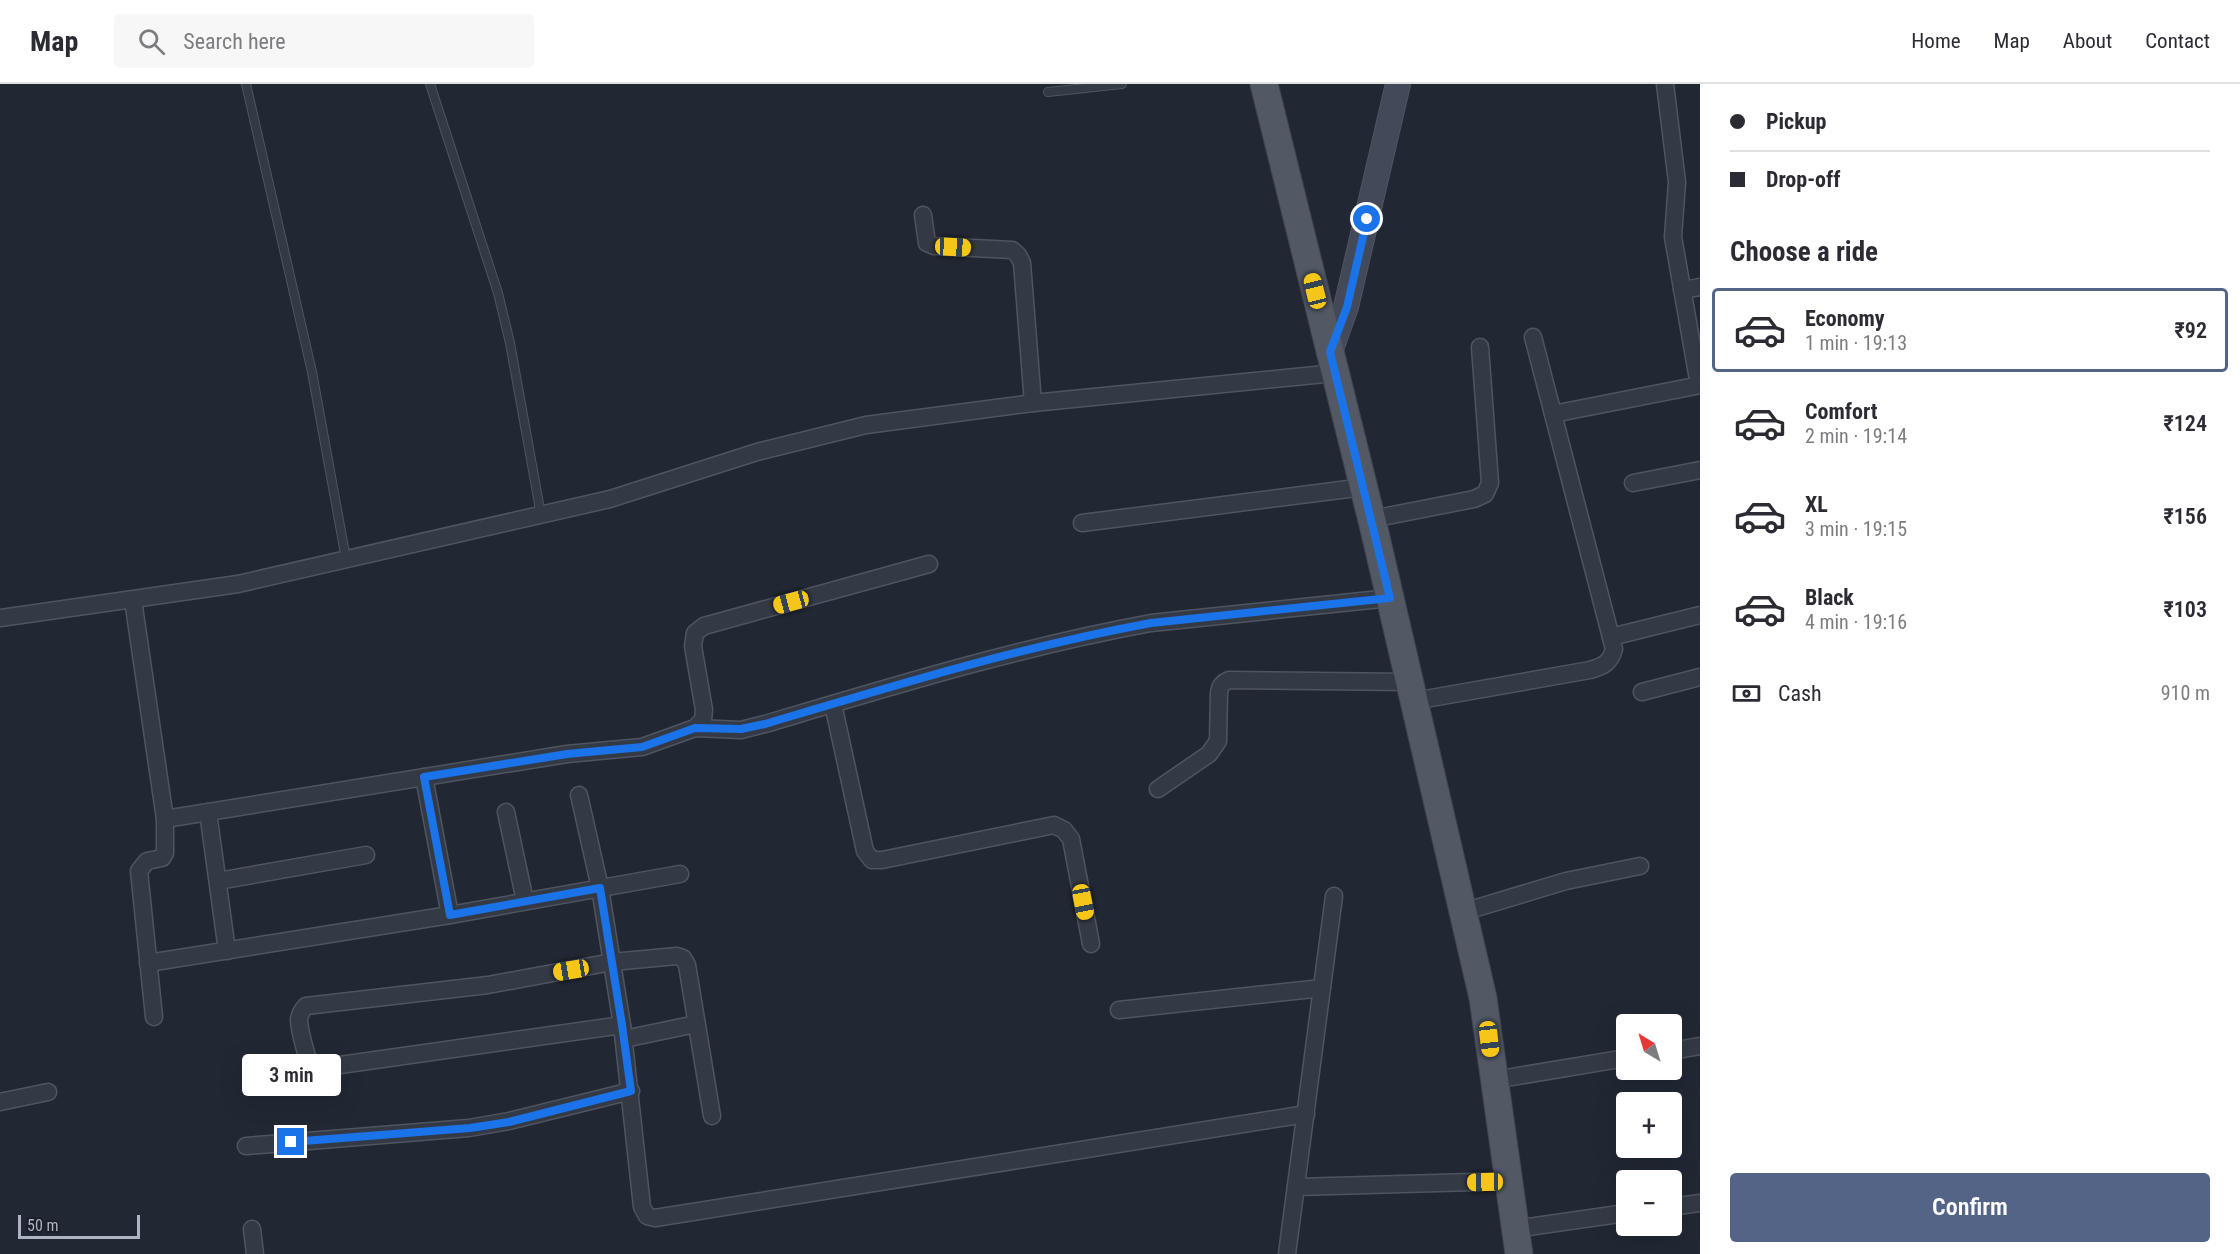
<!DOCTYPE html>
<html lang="en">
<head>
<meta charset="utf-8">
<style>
	body { margin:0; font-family:"Roboto Condensed",sans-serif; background:#f7f7f7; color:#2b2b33; height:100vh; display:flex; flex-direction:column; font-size:22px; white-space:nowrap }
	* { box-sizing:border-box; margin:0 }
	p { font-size:20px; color:#7c7c81 }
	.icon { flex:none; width:33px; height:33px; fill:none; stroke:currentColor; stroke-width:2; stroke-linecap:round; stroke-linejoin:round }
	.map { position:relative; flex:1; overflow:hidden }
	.side { display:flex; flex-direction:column; background:#fff; width:540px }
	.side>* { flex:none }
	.hud { display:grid; align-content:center; height:132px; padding:0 30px; background:#fff }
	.needle { width:39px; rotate:322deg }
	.fabs { position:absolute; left:1616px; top:930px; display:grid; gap:12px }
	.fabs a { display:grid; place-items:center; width:66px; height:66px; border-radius:6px; background:#fff; box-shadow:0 6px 24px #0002; font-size:30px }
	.scale { position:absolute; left:18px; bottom:15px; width:122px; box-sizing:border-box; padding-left:6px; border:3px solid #aeb5c2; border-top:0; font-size:16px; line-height:21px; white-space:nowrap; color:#aeb5c2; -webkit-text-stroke:4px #1a1f29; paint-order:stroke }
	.end { position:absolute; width:27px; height:27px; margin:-14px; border:8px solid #1a73e8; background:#fff; box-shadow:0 0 0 3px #fff }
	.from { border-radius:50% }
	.bubble { position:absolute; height:42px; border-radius:6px; background:#fff; box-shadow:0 6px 24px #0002; font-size:20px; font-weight:600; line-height:42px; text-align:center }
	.car { position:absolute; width:18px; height:36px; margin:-18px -9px; border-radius:8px; box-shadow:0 0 4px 2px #0007; background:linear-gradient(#f5c518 24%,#345 0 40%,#f5c518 0 76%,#345 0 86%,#f5c518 0) }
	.hud b { display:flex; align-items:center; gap:21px; height:57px; font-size:22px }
	.hud b+b { border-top:2px solid #e1e1e2 }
	.hud i { width:15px; height:15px; background:#2b2b33 }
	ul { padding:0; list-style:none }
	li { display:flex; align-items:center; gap:18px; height:84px; margin:0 12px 9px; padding:0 18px; border:3px solid transparent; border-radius:6px }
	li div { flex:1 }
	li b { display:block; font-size:22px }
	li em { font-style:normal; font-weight:600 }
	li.selected { border-color:#546487 }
	li>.icon { width:54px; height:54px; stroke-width:1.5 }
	h2 { padding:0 30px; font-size:27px; line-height:72px }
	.pay { display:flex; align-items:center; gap:15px; height:66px; padding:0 30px; font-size:22px }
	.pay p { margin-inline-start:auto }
	.action { display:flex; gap:12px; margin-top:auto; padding:12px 30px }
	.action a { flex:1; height:69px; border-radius:6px; background:#546487; color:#fff; font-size:24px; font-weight:600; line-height:69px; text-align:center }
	header { display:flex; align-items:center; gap:36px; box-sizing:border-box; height:84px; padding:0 30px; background:#fff; border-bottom:2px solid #e1e1e2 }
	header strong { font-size:28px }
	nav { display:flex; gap:33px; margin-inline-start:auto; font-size:21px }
	.search { width:420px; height:54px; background:#f7f7f7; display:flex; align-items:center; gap:15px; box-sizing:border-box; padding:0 21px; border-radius:6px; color:#7c7c81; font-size:22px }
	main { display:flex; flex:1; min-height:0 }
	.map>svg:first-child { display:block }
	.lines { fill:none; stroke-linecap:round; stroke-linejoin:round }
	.lane-casing { stroke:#4f5560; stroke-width:10 }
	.street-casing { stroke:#4f5560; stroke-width:19 }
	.secondary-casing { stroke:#4f5560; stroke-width:26 }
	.primary-casing { stroke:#3e434f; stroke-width:29 }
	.lane { stroke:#343a45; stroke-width:8 }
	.street { stroke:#343a45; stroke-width:16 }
	.secondary { stroke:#434958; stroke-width:24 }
	.primary { stroke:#525965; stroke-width:27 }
	.route { stroke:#1a73e8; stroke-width:8 }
</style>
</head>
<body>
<header>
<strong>Map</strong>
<div class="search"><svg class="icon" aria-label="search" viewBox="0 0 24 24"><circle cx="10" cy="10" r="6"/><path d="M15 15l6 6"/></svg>Search here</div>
<nav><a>Home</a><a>Map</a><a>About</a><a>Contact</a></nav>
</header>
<main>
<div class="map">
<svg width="1700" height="1170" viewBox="0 0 1700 1170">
	<rect width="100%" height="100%" fill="#212834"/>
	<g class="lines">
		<g class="lane-casing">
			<g id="lane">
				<path d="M246,0l66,288 34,187"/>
				<path d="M430,0l68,209 12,50 31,172"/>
				<path d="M1048,8l74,-8"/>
			</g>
		</g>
		<g class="street-casing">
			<g id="street">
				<path d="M1665,0l12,98 -4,55 26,148"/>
				<path d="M923,131l4,28 7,3 78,4 6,5 4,8 11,140"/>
				<path d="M1682,206l18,-3"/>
				<path d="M1553,330l147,-29"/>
				<path d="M1633,399l67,-13"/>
				<path d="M1372,435l102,-20 11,-5 5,-11 -10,-136"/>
				<path d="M1082,439l282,-36"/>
				<path d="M133,516l32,219v34l-3,5 -15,3 -8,10 15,146"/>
				<path d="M0,534l238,-34 372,-85 147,-47 109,-27 167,-22 302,-30"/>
				<path d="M1611,553l89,-22"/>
				<path d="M1642,608l58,-15"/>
				<path d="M1414,617l176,-31c14,-4 20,-7 24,-21l-81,-312"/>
				<path d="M833,620l32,147 7,9h10l172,-35 10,5 7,9 20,105"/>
				<path d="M695,644l46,2 24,-6c128,-38 255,-77 386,-101l239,-25"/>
				<path d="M424,693l26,138"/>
				<path d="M1158,705l51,-35 9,-13 1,-48c1,-7 3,-10 10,-13l181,2"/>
				<path d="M579,711l21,93 22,137 20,182 5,9 8,2 651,-104"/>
				<path d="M208,728l19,139"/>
				<path d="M506,728l19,89"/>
				<path d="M165,735l402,-65 75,-7 53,-19 8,-8 1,-10 -11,-64 2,-13 9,-7 225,-62"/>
				<path d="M218,797l148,-26"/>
				<path d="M1463,828l103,-31 74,-15"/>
				<path d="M148,879l302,-48 230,-41"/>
				<path d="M1119,926l203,-22"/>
				<path d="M622,941l-303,43 -8,-2c-5,-10 -12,-37 -12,-47 1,-6 3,-9 7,-13l182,-21 124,-23 65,-6 6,2 4,7 25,151"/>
				<path d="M624,955l72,-15"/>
				<path d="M1671,967l29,-5"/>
				<path d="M1494,996l132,-22"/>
				<path d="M0,1018l48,-10"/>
				<path d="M246,1062l223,-18 40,-7 122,-30"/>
				<path d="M1296,1103l213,-6"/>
				<path d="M1671,1123l29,-4"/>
				<path d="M252,1145l3,25"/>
				<path d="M1515,1145l111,-16"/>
				<path d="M1287,1170l47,-358"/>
			</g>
		</g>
		<g class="secondary-casing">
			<path id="secondary" d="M1330,268l16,-45 52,-223"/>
		</g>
		<g class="primary-casing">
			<path id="primary" d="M1264,0l111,449 108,465 36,256"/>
		</g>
		<use href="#lane" class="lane"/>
		<use href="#street" class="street"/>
		<use href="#secondary" class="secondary"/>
		<use href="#primary" class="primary"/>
	</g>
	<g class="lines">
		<path class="route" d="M291,1058l179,-14 39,-6 122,-31 -9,-66 -22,-137 -150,27 -26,-138 143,-23 75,-7 53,-19 46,1 24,-5c128,-38 255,-77 386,-101l239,-25 -60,-246 17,-45 20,-88"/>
	</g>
</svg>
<div class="fabs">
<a><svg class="needle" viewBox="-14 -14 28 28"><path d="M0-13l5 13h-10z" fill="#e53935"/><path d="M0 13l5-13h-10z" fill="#7c7c81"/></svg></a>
<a>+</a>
<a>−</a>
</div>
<div class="scale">50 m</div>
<i class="end from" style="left:1367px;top:135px"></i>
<i class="end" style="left:291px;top:1058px"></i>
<div class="bubble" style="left:242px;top:970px;width:99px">3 min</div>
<i class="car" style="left:953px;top:163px;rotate:93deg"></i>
<i class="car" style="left:1315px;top:207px;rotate:346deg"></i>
<i class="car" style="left:791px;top:518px;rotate:255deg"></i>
<i class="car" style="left:1083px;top:818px;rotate:169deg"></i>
<i class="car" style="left:571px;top:886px;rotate:260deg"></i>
<i class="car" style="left:1489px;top:955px;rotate:173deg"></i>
<i class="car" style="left:1485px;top:1098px;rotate:269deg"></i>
</div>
<section class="side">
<div class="hud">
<b><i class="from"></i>Pickup</b>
<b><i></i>Drop-off</b>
</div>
<h2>Choose a ride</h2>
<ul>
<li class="selected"><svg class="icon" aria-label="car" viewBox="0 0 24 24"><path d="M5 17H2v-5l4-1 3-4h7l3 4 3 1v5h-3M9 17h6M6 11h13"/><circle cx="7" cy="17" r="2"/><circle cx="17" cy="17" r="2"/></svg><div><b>Economy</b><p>1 min · 19:13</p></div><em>₹92</em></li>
<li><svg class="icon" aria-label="car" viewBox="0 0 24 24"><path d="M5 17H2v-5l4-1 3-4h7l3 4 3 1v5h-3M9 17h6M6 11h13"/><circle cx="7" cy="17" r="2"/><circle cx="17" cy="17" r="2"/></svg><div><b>Comfort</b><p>2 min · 19:14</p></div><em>₹124</em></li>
<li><svg class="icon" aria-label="car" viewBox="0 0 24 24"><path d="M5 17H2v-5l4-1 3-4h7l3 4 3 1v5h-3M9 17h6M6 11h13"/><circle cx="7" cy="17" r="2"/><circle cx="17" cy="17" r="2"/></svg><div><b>XL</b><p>3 min · 19:15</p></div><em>₹156</em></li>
<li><svg class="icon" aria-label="car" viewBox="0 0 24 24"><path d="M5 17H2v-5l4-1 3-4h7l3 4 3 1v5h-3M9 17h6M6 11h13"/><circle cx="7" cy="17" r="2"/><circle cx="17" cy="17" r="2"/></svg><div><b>Black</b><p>4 min · 19:16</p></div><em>₹103</em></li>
</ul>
<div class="pay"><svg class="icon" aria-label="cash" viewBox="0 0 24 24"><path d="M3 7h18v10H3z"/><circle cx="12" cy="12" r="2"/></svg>Cash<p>910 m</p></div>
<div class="action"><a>Confirm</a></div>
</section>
</main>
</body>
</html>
